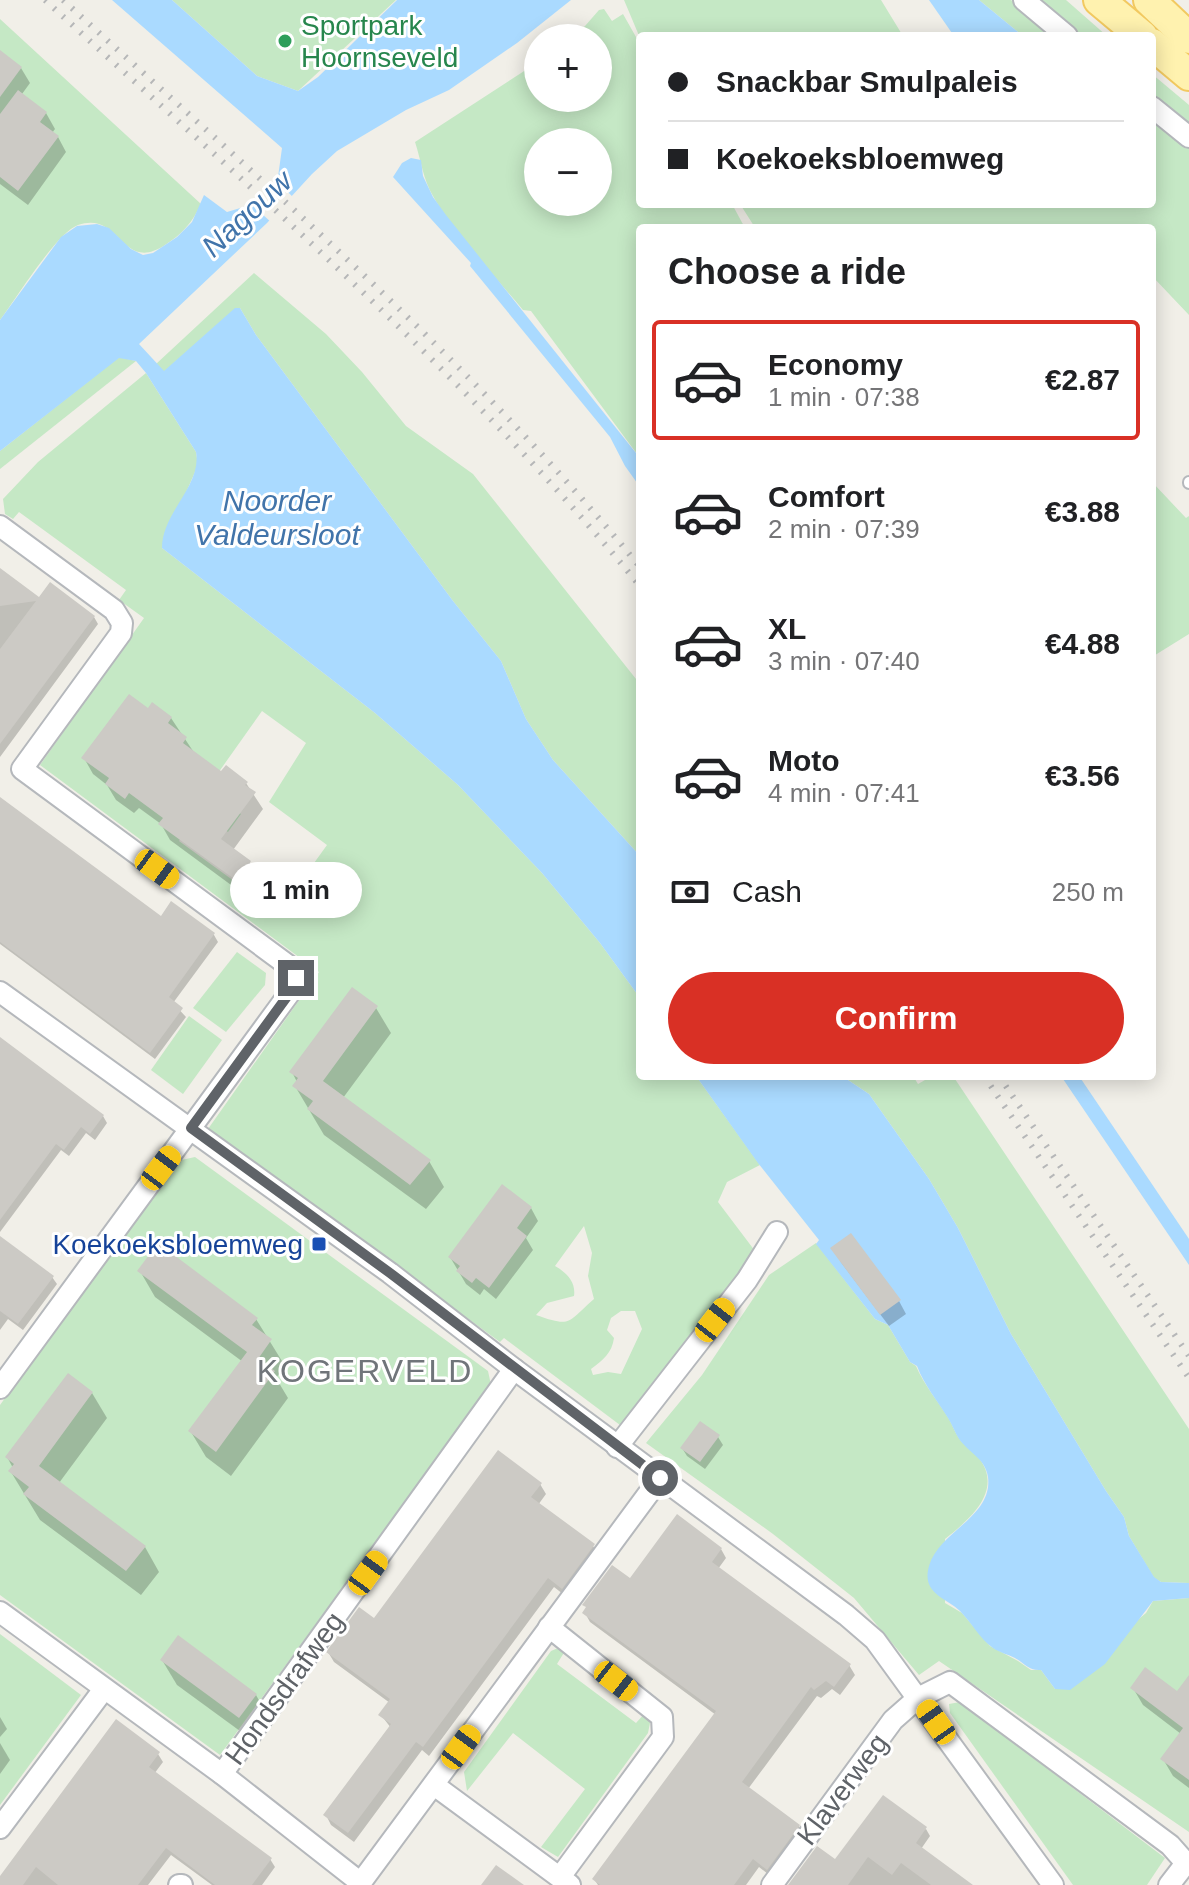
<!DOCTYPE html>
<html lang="en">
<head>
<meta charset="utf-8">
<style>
	body { margin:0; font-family:Helvetica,sans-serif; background:#f2f2f2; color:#202124; height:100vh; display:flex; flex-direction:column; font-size:30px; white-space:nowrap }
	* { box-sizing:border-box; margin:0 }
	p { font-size:26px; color:#757577 }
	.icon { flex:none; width:44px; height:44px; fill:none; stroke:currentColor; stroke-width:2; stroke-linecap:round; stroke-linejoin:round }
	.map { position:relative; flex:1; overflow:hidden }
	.drawer { position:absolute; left:636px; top:224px; width:520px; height:856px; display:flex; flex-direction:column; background:#fff; border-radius:8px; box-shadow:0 4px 20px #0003 }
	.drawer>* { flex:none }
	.top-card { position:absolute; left:636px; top:32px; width:520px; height:176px; border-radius:8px; box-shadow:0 4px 20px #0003; display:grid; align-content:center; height:176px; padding:0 32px; background:#fff }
	.fabs { position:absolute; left:524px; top:24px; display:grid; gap:16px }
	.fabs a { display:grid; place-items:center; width:88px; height:88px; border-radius:50%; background:#fff; box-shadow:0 4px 20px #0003; font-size:40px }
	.end { position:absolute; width:36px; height:36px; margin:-18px; border:10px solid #5f6368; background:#fff; box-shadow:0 0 0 4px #fff }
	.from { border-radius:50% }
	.bubble { position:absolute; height:56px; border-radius:28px; background:#fff; box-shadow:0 4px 20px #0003; font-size:26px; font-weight:600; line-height:56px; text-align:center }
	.car { position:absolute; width:24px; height:48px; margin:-24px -12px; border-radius:10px; box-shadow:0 0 6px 2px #0007; background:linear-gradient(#f5c518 24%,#345 0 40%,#f5c518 0 76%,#345 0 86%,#f5c518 0) }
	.top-card b { display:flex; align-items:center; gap:28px; height:76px; font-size:30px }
	.top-card b+b { border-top:2px solid #e0e0e0 }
	.top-card i { width:20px; height:20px; background:#202124 }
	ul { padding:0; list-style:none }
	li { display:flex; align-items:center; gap:24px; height:120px; margin:0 16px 12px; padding:0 16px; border:4px solid transparent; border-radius:8px }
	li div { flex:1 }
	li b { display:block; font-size:30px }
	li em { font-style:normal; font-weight:600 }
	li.active { border-color:#d93025 }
	li>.icon { width:72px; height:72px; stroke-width:1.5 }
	h2 { padding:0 32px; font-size:36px; line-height:96px }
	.pay { display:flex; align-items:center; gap:20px; height:88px; padding:0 32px; font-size:30px }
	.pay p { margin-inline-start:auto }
	.cta { display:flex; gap:16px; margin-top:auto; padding:16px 32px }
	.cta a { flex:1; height:92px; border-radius:48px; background:#d93025; color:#fff; font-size:32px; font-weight:600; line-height:92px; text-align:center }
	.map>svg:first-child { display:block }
	.green { fill:#c5e8c5; fill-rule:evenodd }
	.water { fill:#aadaff }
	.pier { fill:#f1efe8 }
	.shadow { fill:#0003 }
	.building { fill:#cccac5 }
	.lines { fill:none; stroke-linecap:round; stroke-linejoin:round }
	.lane-casing { stroke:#b5b8bc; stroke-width:14 }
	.street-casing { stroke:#b5b8bc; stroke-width:24 }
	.primary-casing { stroke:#f2c960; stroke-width:34 }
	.lane { stroke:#fff; stroke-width:10 }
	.street { stroke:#fff; stroke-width:20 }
	.primary { stroke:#fff2af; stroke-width:30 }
	.rail { stroke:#b6b7b8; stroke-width:6; stroke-dasharray:2 10; stroke-linecap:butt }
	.route { stroke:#5f6368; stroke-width:10 }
	.leisure-dot { fill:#2e9e5b; stroke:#fff; stroke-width:3 }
	.transit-dot { fill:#1a4fb4; stroke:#fff; stroke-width:3 }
	.labels { text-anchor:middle; stroke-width:6; stroke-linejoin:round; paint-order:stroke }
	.leisure-label { font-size:28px; fill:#27864d; stroke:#fff; text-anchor:start }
	.transit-label { font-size:28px; fill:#164399; stroke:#fff; text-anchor:end }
	.street-label { font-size:28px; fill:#5f6368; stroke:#fff }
	.water-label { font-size:30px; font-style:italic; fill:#4174aa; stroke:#fff }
	.quarter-label { font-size:32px; letter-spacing:2px; fill:#70757a; stroke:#fff }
</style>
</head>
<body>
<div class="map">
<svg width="1189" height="1885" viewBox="0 0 1189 1885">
	<rect width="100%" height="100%" fill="#f1efe8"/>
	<g class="green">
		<path d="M172,0h224l-98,91 -41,-15z"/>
		<path d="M624,0h257l22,36h-263v2z"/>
		<path d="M979,0h32l40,36h-28z"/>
		<path d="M1035,0h31l41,36h-28z"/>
		<path d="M604,9l8,12 11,-7 17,30v160h92l13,24h-105v230l-109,-147 -8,-1c-28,-34 -70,-77 -90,-114 -10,-17 -12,-36 -18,-54l123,-80v36h60v-60h-29l16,-12 14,-16zM538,142h60v60h-60z"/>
		<path d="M0,19l201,185c-9,19 -19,30 -36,41 -44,29 -44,-35 -87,-20 -22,8 -62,74 -78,95z"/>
		<path d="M1152,74l37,31v21l-37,-30z"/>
		<path d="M1152,116l37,30v169l-37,-39v-48h-401l3,-2 -14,-22h412z"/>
		<path d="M254,273l72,61 36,38 44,54 67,48 167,210v172l-87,-96 -27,-41 -25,-58 -48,-60 -197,-266 -16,-27 -76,64 -8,-8z"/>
		<path d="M119,357l17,4 -136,108v-18z"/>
		<path d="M146,373l50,79 2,13 -36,83 213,165 83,72 84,88 58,70 40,55v78h56l64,89 -33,17 -9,20 37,49 -131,177 -120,-90 -4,4 -292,-213 111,-157 -279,-207 104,-147 -25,-18 7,-10 -107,-78 -6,7 -8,-5 -2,-15 35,-37zM262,711l44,32 -37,59 58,43 -49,68 -99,-72 13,-20 2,-12 34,23 13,-18 -35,-24zM584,1226l8,27 -4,23 6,23c-27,23 -21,29 -58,16l11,-12 27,-7c2,-14 -7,-23 -19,-30zM621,1311h14l7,18 -21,45 -13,-2 -15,3 -2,-6c12,-9 21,-16 23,-31l-7,-8 4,-12z"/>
		<path d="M1152,482l34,36 3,-2v118l-37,23z"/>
		<path d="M237,952l29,21 -1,12 -39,47 -33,-24z"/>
		<path d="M189,1016l33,24 -39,54 -32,-24z"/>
		<path d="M842,1076h71l5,8 14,-8h21l236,353v154l-28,-1 -7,-4 -25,-42 -5,-19 -18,-26 -95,-157 -53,-106 -29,-49 -60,-85z"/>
		<path d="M195,1157l293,214 3,14 -271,370 -220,-160v-190l177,-244z"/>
		<path d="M816,1243l59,76 13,6 22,37 6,4c8,19 22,35 33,53 4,7 7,16 12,22 5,6 13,10 18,17 25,33 -10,62 -34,81v64l17,10 28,33 28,15 13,9h10l14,19 91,-76 7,-12 36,-3v234l-250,-171 -20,14 -65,-77 -81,-64 -127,-91 56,-68 67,-100z"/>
		<path d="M0,1634l81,61 -81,110z"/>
		<path d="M558,1648l7,3 -8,13 79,59 9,-10 6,5 -3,15 -90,124 -17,-10 44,-58 -72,-56 -46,58 -3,-19 87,-121z"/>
		<path d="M960,1702l205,156 -18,27h-74l-123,-172 -1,-9z"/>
	</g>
	<g class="water">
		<path d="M112,0h60l85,76 41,15 20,-14 79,-77h174l-54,43 -68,47 -43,20 -69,41 -25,23 -45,49 -128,121 25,27 71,-63h5l16,27 197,266 48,60 25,58 27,41 87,96v142l-40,-55 -58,-70 -84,-88 -83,-72 -213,-165c0,-36 40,-62 34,-96l-50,-79 -10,-12 -17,-3 -119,93v-131l61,-83 16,-11 20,-2 12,4 22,21 12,6 10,-2 24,-16 15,-15 12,-27 23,17 20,-6 3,2 28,-31 4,-29z"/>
		<path d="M929,0h50l44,36h-69z"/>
		<path d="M411,158l10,2 2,16 10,21 13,18 194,243v29l-15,-21 -15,-29 -140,-171 1,-3 -78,-86 9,-14z"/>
		<path d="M696,1076h146l27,18 60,85 29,49 53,106 95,157 18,26 5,19 25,41 7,5 28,1v15l-36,3 -48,63 -35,26 -15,-1 -14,-19c-12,1 -16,-6 -26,-12 -7,-4 -15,-5 -22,-10 -14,-10 -21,-25 -33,-37 -13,-13 -39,-17 -31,-45 10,-35 64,-49 59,-89 -3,-19 -19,-24 -29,-38 -4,-6 -7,-15 -11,-21 -11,-18 -24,-33 -31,-52l-7,-4 -22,-37 -13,-6 -59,-75 3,-4 -61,-77z"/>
		<path d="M1061,1076h18l110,163v26z"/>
	</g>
	<path class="pier" d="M273,178l21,20 -22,25 -22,-20z"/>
	<g class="shadow">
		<path d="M0,52l21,16 9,15 -8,11 24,19 9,16 -3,4 6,4 8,15 -38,53 -28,-21z"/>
		<path d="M0,570l39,29 55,18 4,7 -98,133z"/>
		<path d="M149,711l22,7 24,36 27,20 24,9 17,26 -30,41 17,13 9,16 -13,17 -76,-56 -9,-16 -22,-16 -5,5 -18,-13 -9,-15 -14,-11 -9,-16z"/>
		<path d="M0,798l161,120 11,-14 42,31 4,7 -45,61 13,14 -31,42 -155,-115z"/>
		<path d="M376,1008l15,25 -48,65 86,63 15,26 -18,22 -102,-74 -29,-49 2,-4 -5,-10z"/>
		<path d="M0,1040l103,76 4,7 -12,17 -9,-7 -17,23 -8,-6 -61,82z"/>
		<path d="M531,1208l7,13 -12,17 7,12 -37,49 -12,-10 -4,6 -14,-11 -16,-27z"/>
		<path d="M0,1238l52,39 5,7 -34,46 -15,-11 -8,11z"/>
		<path d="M840,1261l59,40 7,13 -17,12z"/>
		<path d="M140,1271l116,48 29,47 -9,12 12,20 -57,78 -25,-19 -15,-25 52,-70 -88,-65z"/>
		<path d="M92,1393l15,25 -48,65 86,64 14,25 -18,23 -101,-75 -29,-48 2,-4 -6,-11z"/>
		<path d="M718,1437l5,8 -18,24 -18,-13 -5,-8z"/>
		<path d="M540,1484l6,10 -8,11 55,41 6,10 -31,42 -14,-11 -125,169 -7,-6 -68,92 -23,-17 -5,-10 65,-87 -10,-13 9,-12 -56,-41 -6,-10 46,-31z"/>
		<path d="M721,1549l5,9 -8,11 131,96 6,10 -15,20 -8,-6 -11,9 -4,-2 -69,93 51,37 5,9 -31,43 -14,-11 -13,18h-148l-4,-6 122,-164 -126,-93 -5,-9 46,-32z"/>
		<path d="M162,1660l94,35 14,25 -15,22 -78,-57z"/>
		<path d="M1189,1681v107l-16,-12 -10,-17 18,-25 -38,-29 -10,-17 45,6z"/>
		<path d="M0,1717l7,12 -7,8z"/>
		<path d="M0,1743l10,17 -10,14z"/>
		<path d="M158,1754l5,8 -9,12 116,85 5,8 -13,18h-50l-41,-30 -23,30h-148v-6z"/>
		<path d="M926,1829l4,7 -9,13 49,36h-179l45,-23z"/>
	</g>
	<g class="building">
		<path d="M0,50l22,17 -22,30z"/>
		<path d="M18,90l29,22 -7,10 19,14 -41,55 -18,-14v-63z"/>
		<path d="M0,568l39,29 11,-15 45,34 -95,128v-95l36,-48 -36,5z"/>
		<path d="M129,694l19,14 4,-6 20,15 -4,6 19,14 -4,6 38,28 5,-6 22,17 -3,3 11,7 -35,47 30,22 -14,20 -79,-57 5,-6 -34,-25 -4,6 -20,-15 4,-6 -28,-20z"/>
		<path d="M0,797l161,119 10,-15 44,32 -46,64 14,11 -33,45 -150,-111z"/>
		<path d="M352,987l26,19 -55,75 108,79 -21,25 -103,-76 6,-8 -21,-15 6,-8 -9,-6z"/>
		<path d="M0,1037l104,78 -14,19 -9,-7 -17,23 -8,-6 -56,76z"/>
		<path d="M502,1184l30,23 -15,21 10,8 -38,52 -13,-10 -4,5 -16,-12 4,-5 -12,-9z"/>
		<path d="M851,1233l50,67 -21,15 -50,-67z"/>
		<path d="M0,1236l54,40 -36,48 -18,-13z"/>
		<path d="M158,1243l100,75 -6,7 20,14 -14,20 17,12 -59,81 -28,-21 59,-79 -110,-81z"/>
		<path d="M68,1373l25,19 -54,74 107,80 -20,25 -103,-77 6,-7 -21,-16 6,-7 -9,-7z"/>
		<path d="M700,1421l20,14 -20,27 -20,-14z"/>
		<path d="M498,1450l44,33 -11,14 64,47 -33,45 -14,-11 -125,169 -7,-5 -68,91 -25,-18 68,-91 -13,-9 12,-16 -64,-47 33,-45 15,11z"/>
		<path d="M677,1514l45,34 -10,14 139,102 -17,23 -8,-6 -12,9 -3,-3 -69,95 58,43 -33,45 -14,-11 -19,26h-134l-8,-6 124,-168 -134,-98 4,-6 -4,-2 30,-40 18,13z"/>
		<path d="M178,1635l79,59 -18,24 -79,-58z"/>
		<path d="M1145,1667l32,24 12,-16v105l-29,-21 23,-31 -53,-40z"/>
		<path d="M116,1719l44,33 -11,15 123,91 -20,27h-37l-49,-37 -28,37h-80l-22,-18 -13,18h-23v-9z"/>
		<path d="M883,1795l44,32 -11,16 57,42h-42l-30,-22 -9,12 -24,-18 -20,28h-60l29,-39 18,13z"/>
		<path d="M496,1865l28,20h-43z"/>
	</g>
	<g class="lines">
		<g class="lane-casing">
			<path id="lane" d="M1189,482v1"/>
		</g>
		<g class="street-casing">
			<g id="street">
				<path d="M1024,0l43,36"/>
				<path d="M1152,107l37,30"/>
				<path d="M0,526l114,84 8,13 -1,10 -99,136 271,200 3,9 -2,9 -294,401"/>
				<path d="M0,992l390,281 124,96 332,246 29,25 178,245"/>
				<path d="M617,1447l130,-167 30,-48"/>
				<path d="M0,1612l222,162 139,109"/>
				<path d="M549,1627l113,90 1,20 -103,140"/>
				<path d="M222,1774l292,-405"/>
				<path d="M434,1785l136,100"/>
				<path d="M0,1828l104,-139"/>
				<path d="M179,1885h3"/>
				<path d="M359,1885l301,-407"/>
				<path d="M772,1885l121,-165 25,-22 32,-16 220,163 16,18 -17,22"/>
			</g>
		</g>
		<g class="primary-casing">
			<g id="primary">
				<path d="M1099,0l43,36"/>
				<path d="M1149,0l40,38"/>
				<path d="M1152,44l37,31"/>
			</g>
		</g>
		<use href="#lane" class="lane"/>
		<use href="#street" class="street"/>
		<use href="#primary" class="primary"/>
		<g class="rail">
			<path d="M45,0c205,188 418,371 595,586"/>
			<path d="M63,0c199,182 406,358 577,567"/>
			<path d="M984,1076l205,302"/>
			<path d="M999,1076l190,280"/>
		</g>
	</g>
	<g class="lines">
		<path class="route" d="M296,978l-2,9 -103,141 199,145 270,205"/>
	</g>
	<circle class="leisure-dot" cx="285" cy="41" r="8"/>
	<rect class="transit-dot" x="311" y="1236" width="16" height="16" rx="4"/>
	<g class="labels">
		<g class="leisure-label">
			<text x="301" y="35">Sportpark<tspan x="301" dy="32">Hoornseveld</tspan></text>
		</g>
		<g class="transit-label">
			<text x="303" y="1254">Koekoeksbloemweg</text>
		</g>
		<g class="street-label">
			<text transform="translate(284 1688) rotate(-54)" y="10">Hondsdrafweg</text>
			<text transform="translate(842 1789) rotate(-53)" y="10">Klaverweg</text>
		</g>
		<g class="water-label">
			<text transform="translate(247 214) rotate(-43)" y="10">Nagouw</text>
			<text x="277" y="511">Noorder<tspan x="277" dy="34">Valdeursloot</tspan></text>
		</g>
		<g class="quarter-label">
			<text x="365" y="1382">KOGERVELD</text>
		</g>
	</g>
</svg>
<div class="fabs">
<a>+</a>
<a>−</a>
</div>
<i class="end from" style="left:660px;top:1478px"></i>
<i class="end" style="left:296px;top:978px"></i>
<div class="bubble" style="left:230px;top:862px;width:132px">1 min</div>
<i class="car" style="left:157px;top:869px;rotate:126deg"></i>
<i class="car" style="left:161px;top:1168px;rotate:37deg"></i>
<i class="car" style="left:715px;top:1320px;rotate:38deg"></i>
<i class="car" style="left:368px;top:1573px;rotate:36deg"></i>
<i class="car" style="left:616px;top:1681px;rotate:128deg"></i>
<i class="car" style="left:936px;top:1722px;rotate:325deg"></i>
<i class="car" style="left:461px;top:1747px;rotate:36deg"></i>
<div class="top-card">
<b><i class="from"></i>Snackbar Smulpaleis</b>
<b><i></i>Koekoeksbloemweg</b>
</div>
<section class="drawer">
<h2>Choose a ride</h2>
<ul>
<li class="active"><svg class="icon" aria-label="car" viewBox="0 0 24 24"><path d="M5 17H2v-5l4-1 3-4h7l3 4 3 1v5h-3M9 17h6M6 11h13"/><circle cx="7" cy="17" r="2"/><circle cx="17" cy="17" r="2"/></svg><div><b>Economy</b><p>1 min · 07:38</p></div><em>€2.87</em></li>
<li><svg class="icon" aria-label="car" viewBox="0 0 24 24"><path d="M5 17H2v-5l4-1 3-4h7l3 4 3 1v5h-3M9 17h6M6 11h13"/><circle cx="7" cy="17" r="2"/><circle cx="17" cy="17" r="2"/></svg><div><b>Comfort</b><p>2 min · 07:39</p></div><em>€3.88</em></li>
<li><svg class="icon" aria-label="car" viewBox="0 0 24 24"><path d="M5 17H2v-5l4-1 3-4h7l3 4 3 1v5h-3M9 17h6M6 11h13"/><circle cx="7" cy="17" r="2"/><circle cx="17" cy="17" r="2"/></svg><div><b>XL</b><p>3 min · 07:40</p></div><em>€4.88</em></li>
<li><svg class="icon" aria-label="car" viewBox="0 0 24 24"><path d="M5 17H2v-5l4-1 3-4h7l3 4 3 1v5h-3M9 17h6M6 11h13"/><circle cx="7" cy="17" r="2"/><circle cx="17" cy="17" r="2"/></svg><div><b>Moto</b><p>4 min · 07:41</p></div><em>€3.56</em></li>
</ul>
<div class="pay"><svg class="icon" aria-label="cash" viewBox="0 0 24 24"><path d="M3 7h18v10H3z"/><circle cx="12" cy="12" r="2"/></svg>Cash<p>250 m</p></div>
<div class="cta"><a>Confirm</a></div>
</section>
</div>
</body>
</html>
